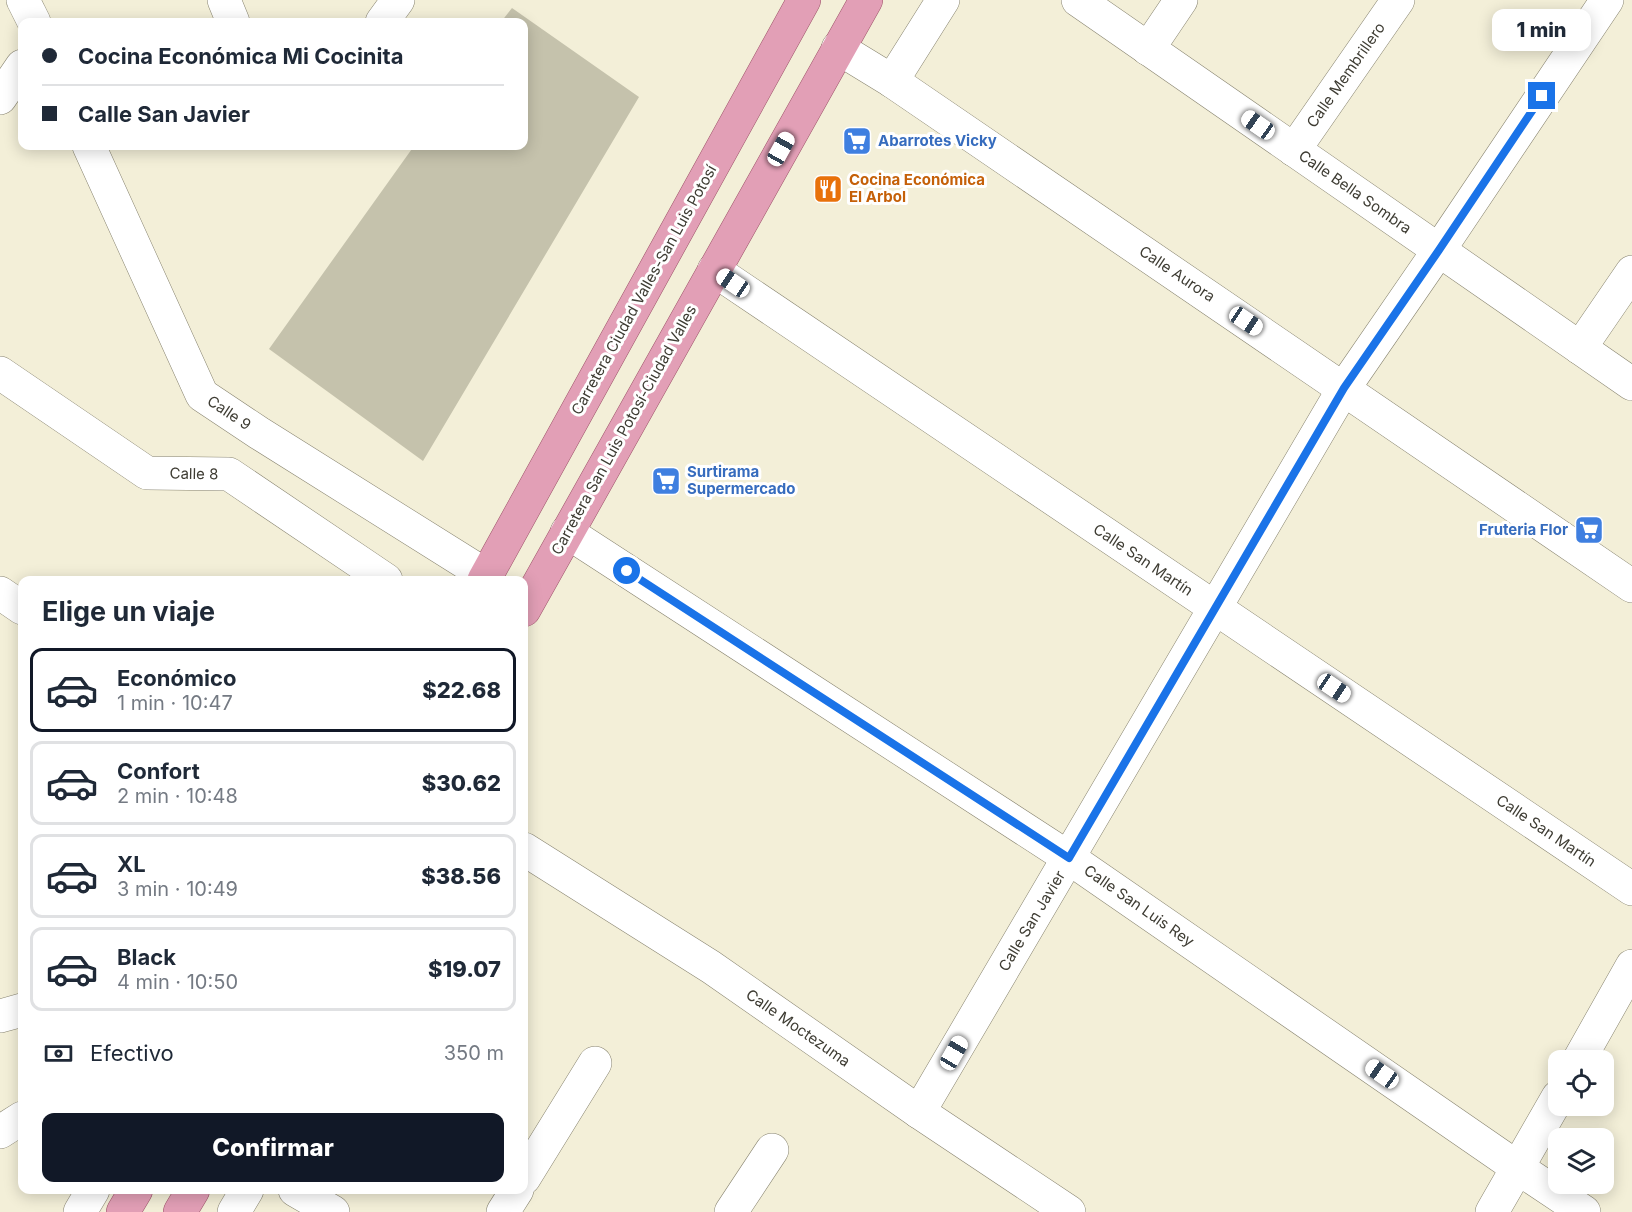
<!DOCTYPE html>
<html lang="es">
<head>
<meta charset="utf-8">
<style>
	body { margin:0; font-family:Inter,sans-serif; background:#f2f2f3; color:#1f2937; height:100vh; display:flex; flex-direction:column; font-size:22px; white-space:nowrap }
	* { box-sizing:border-box; margin:0 }
	p { font-size:20px; color:#747a83 }
	.icon { flex:none; width:33px; height:33px; fill:none; stroke:currentColor; stroke-width:2; stroke-linecap:round; stroke-linejoin:round }
	.map { position:relative; flex:1; overflow:hidden }
	.details { position:absolute; left:18px; top:576px; width:510px; height:618px; display:flex; flex-direction:column; background:#fff; border-radius:12px; box-shadow:0 3px 15px #0003 }
	.details>* { flex:none }
	.top-card { position:absolute; left:18px; top:18px; width:510px; height:132px; border-radius:12px; box-shadow:0 3px 15px #0003; display:grid; align-content:center; height:132px; padding:0 24px; background:#fff }
	.controls { position:absolute; left:1548px; top:1050px; display:grid; gap:12px }
	.controls a { display:grid; place-items:center; width:66px; height:66px; border-radius:12px; background:#fff; box-shadow:0 3px 15px #0003; font-size:30px }
	.end { position:absolute; width:27px; height:27px; margin:-14px; border:8px solid #1a73e8; background:#fff; box-shadow:0 0 0 3px #fff }
	.from { border-radius:50% }
	.bubble { position:absolute; height:42px; border-radius:12px; background:#fff; box-shadow:0 3px 15px #0003; font-size:20px; font-weight:800; line-height:42px; text-align:center }
	.car { position:absolute; width:18px; height:36px; margin:-18px -9px; border-radius:8px; box-shadow:0 0 4px 2px #0007; background:linear-gradient(#fff 24%,#345 0 40%,#fff 0 76%,#345 0 86%,#fff 0) }
	.top-card b { display:flex; align-items:center; gap:21px; height:57px; font-size:22px }
	.top-card b+b { border-top:2px solid #e0e1e3 }
	.top-card i { width:15px; height:15px; background:#1f2937 }
	ul { padding:0; list-style:none }
	li { display:flex; align-items:center; gap:18px; height:84px; margin:0 12px 9px; padding:0 12px; border:3px solid #e0e1e3; border-radius:12px }
	li div { flex:1 }
	li b { display:block; font-size:22px }
	li em { font-style:normal; font-weight:800 }
	li.on { border-color:#111827 }
	li>.icon { width:54px; height:54px; stroke-width:1.5 }
	h2 { padding:0 24px; font-size:27px; line-height:72px }
	.pay { display:flex; align-items:center; gap:15px; height:66px; padding:0 24px; font-size:22px }
	.pay p { margin-inline-start:auto }
	.cta { display:flex; gap:12px; margin-top:auto; padding:12px 24px }
	.cta a { flex:1; height:69px; border-radius:12px; background:#111827; color:#fff; font-size:24px; font-weight:800; line-height:69px; text-align:center }
	.map>svg:first-child { display:block }
	.building { fill:#c5c2ac }
	.lines { fill:none; stroke-linecap:round; stroke-linejoin:round }
	.minor-casing { stroke:#888470; stroke-width:34 }
	.major-casing { stroke:#9c5368; stroke-width:34 }
	.minor { stroke:#fff; stroke-width:33 }
	.major { stroke:#e29fb6; stroke-width:33 }
	.route { stroke:#1a73e8; stroke-width:8 }
	.labels { text-anchor:middle; stroke-width:6; stroke-linejoin:round; paint-order:stroke }
	.street-label { font-size:15px; fill:#3e3c33; stroke:#fff }
	.shop-label { font-size:15px; font-weight:bold; fill:#366cbe; stroke:#fff; text-anchor:start }
	.food-label { font-size:15px; font-weight:bold; fill:#c56008; stroke:#fff; text-anchor:start }
</style>
</head>
<body>
<div class="map">
<svg width="1632" height="1212" viewBox="0 0 1632 1212">
	<rect width="100%" height="100%" fill="#f3efd8"/>
	<path class="building" d="M512,8l127,89 -216,364 -154,-112 145,-203h110v-124h-23z"/>
	<g class="lines">
		<g class="minor-casing">
			<g id="minor">
				<path d="M23,0l11,22"/>
				<path d="M224,0l9,22"/>
				<path d="M1078,0l554,384"/>
				<path d="M382,22l16,-22"/>
				<path d="M838,48l54,33 740,505"/>
				<path d="M1148,49l33,-49"/>
				<path d="M892,81l51,-81"/>
				<path d="M0,98l22,-32"/>
				<path d="M89,146l113,249 57,38 228,143"/>
				<path d="M1294,150l104,-150"/>
				<path d="M714,270l918,619"/>
				<path d="M1580,348l52,-76"/>
				<path d="M0,373l147,100 82,1 157,106"/>
				<path d="M567,532l502,326 449,310 66,44"/>
				<path d="M0,593l22,15"/>
				<path d="M524,849l187,118 208,145 150,100"/>
				<path d="M0,1016l22,-6"/>
				<path d="M1579,1060l53,-94"/>
				<path d="M919,1112l425,-724 95,-138 168,-250"/>
				<path d="M0,1132l22,-14"/>
				<path d="M524,1178l71,-115"/>
				<path d="M295,1190l38,22"/>
				<path d="M80,1212l13,-22"/>
				<path d="M234,1212l13,-22"/>
				<path d="M503,1212l14,-22"/>
				<path d="M731,1212l41,-62"/>
				<path d="M1492,1212l66,-115"/>
			</g>
		</g>
		<g class="major-casing">
			<g id="major">
				<path d="M484,580l320,-580"/>
				<path d="M524,610l342,-610"/>
				<path d="M123,1212l13,-22"/>
				<path d="M180,1212l13,-22"/>
			</g>
		</g>
		<use href="#minor" class="minor"/>
		<use href="#major" class="major"/>
	</g>
	<g class="lines">
		<path class="route" d="M627,571l442,287 275,-470 95,-138 103,-154"/>
	</g>
	<defs>
		<g id="supermarket-square" transform="scale(1.5)"><rect x="-9" y="-9" width="18" height="18" rx="4" fill="#3f7fe0" stroke="#fff"/><path d="M-6-5.5h2.5l.6 2H6L4.5 2H-2.5L-4.4-4H-6ZM-1.5 3.2a1.3 1.3 0 1 0 .1 0ZM3 3.2a1.3 1.3 0 1 0 .1 0Z" fill="#fff"/></g>
		<g id="restaurant-square" transform="scale(1.5)"><rect x="-9" y="-9" width="18" height="18" rx="4" fill="#e8710a" stroke="#fff"/><path d="M-5-6h1v4h1v-4h1v4h1v-4h1v5L-1.5 .5V6h-2V.5L-5-1ZM5-6V6H3V1.5H1.5Q1.5-4 5-6Z" fill="#fff"/></g>
	</defs>
	<g fill-rule="evenodd">
		<use href="#supermarket-square" x="857" y="141"/>
		<use href="#restaurant-square" x="828" y="189"/>
		<use href="#supermarket-square" x="666" y="481"/>
		<use href="#supermarket-square" x="1589" y="530"/>
	</g>
	<g class="labels">
		<g class="street-label">
			<text transform="translate(1346 75) rotate(-55)" y="5">Calle Membrillero</text>
			<text transform="translate(1355 192) rotate(35)" y="5">Calle Bella Sombra</text>
			<text transform="translate(1177 274) rotate(34)" y="5">Calle Aurora</text>
			<text transform="translate(644 290) rotate(-61)" y="5">Carretera Ciudad Valles-San Luis Potosí</text>
			<text transform="translate(229 413) rotate(34)" y="5">Calle 9</text>
			<text transform="translate(624 430) rotate(-61)" y="5">Carretera San Luis Potosí-Ciudad Valles</text>
			<text transform="translate(194 474) rotate(1)" y="5">Calle 8</text>
			<text transform="translate(1143 560) rotate(34)" y="5">Calle San Martín</text>
			<text transform="translate(1546 831) rotate(34)" y="5">Calle San Martín</text>
			<text transform="translate(1139 906) rotate(35)" y="5">Calle San Luis Rey</text>
			<text transform="translate(1032 921) rotate(-59)" y="5">Calle San Javier</text>
			<text transform="translate(798 1028) rotate(35)" y="5">Calle Moctezuma</text>
		</g>
		<g class="shop-label">
			<text x="878" y="146">Abarrotes Vicky</text>
			<text x="687" y="477">Surtirama<tspan x="687" dy="17">Supermercado</tspan></text>
			<text x="1568" y="535" text-anchor="end">Fruteria Flor</text>
		</g>
		<g class="food-label">
			<text x="849" y="185">Cocina Económica<tspan x="849" dy="17">El Arbol</tspan></text>
		</g>
	</g>
</svg>
<div class="controls">
<a><svg class="icon" aria-label="locate" viewBox="0 0 24 24"><circle cx="12" cy="12" r="6"/><path d="M12 2v4M12 18v4M2 12h4M18 12h4"/></svg></a>
<a><svg class="icon" aria-label="layers" viewBox="0 0 24 24"><path d="M12 4l9 5-9 5-9-5zM3 14l9 5 9-5"/></svg></a>
</div>
<i class="end from" style="left:627px;top:571px"></i>
<i class="end" style="left:1542px;top:96px"></i>
<div class="bubble" style="left:1492px;top:9px;width:99px">1 min</div>
<i class="car" style="left:1258px;top:125px;rotate:305deg"></i>
<i class="car" style="left:781px;top:149px;rotate:29deg"></i>
<i class="car" style="left:733px;top:283px;rotate:304deg"></i>
<i class="car" style="left:1246px;top:321px;rotate:124deg"></i>
<i class="car" style="left:1334px;top:688px;rotate:124deg"></i>
<i class="car" style="left:954px;top:1053px;rotate:30deg"></i>
<i class="car" style="left:1382px;top:1074px;rotate:305deg"></i>
<div class="top-card">
<b><i class="from"></i>Cocina Económica Mi Cocinita</b>
<b><i></i>Calle San Javier</b>
</div>
<section class="details">
<h2>Elige un viaje</h2>
<ul>
<li class="on"><svg class="icon" aria-label="car" viewBox="0 0 24 24"><path d="M5 17H2v-5l4-1 3-4h7l3 4 3 1v5h-3M9 17h6M6 11h13"/><circle cx="7" cy="17" r="2"/><circle cx="17" cy="17" r="2"/></svg><div><b>Económico</b><p>1 min · 10:47</p></div><em>$22.68</em></li>
<li><svg class="icon" aria-label="car" viewBox="0 0 24 24"><path d="M5 17H2v-5l4-1 3-4h7l3 4 3 1v5h-3M9 17h6M6 11h13"/><circle cx="7" cy="17" r="2"/><circle cx="17" cy="17" r="2"/></svg><div><b>Confort</b><p>2 min · 10:48</p></div><em>$30.62</em></li>
<li><svg class="icon" aria-label="car" viewBox="0 0 24 24"><path d="M5 17H2v-5l4-1 3-4h7l3 4 3 1v5h-3M9 17h6M6 11h13"/><circle cx="7" cy="17" r="2"/><circle cx="17" cy="17" r="2"/></svg><div><b>XL</b><p>3 min · 10:49</p></div><em>$38.56</em></li>
<li><svg class="icon" aria-label="car" viewBox="0 0 24 24"><path d="M5 17H2v-5l4-1 3-4h7l3 4 3 1v5h-3M9 17h6M6 11h13"/><circle cx="7" cy="17" r="2"/><circle cx="17" cy="17" r="2"/></svg><div><b>Black</b><p>4 min · 10:50</p></div><em>$19.07</em></li>
</ul>
<div class="pay"><svg class="icon" aria-label="cash" viewBox="0 0 24 24"><path d="M3 7h18v10H3z"/><circle cx="12" cy="12" r="2"/></svg>Efectivo<p>350 m</p></div>
<div class="cta"><a>Confirmar</a></div>
</section>
</div>
</body>
</html>
